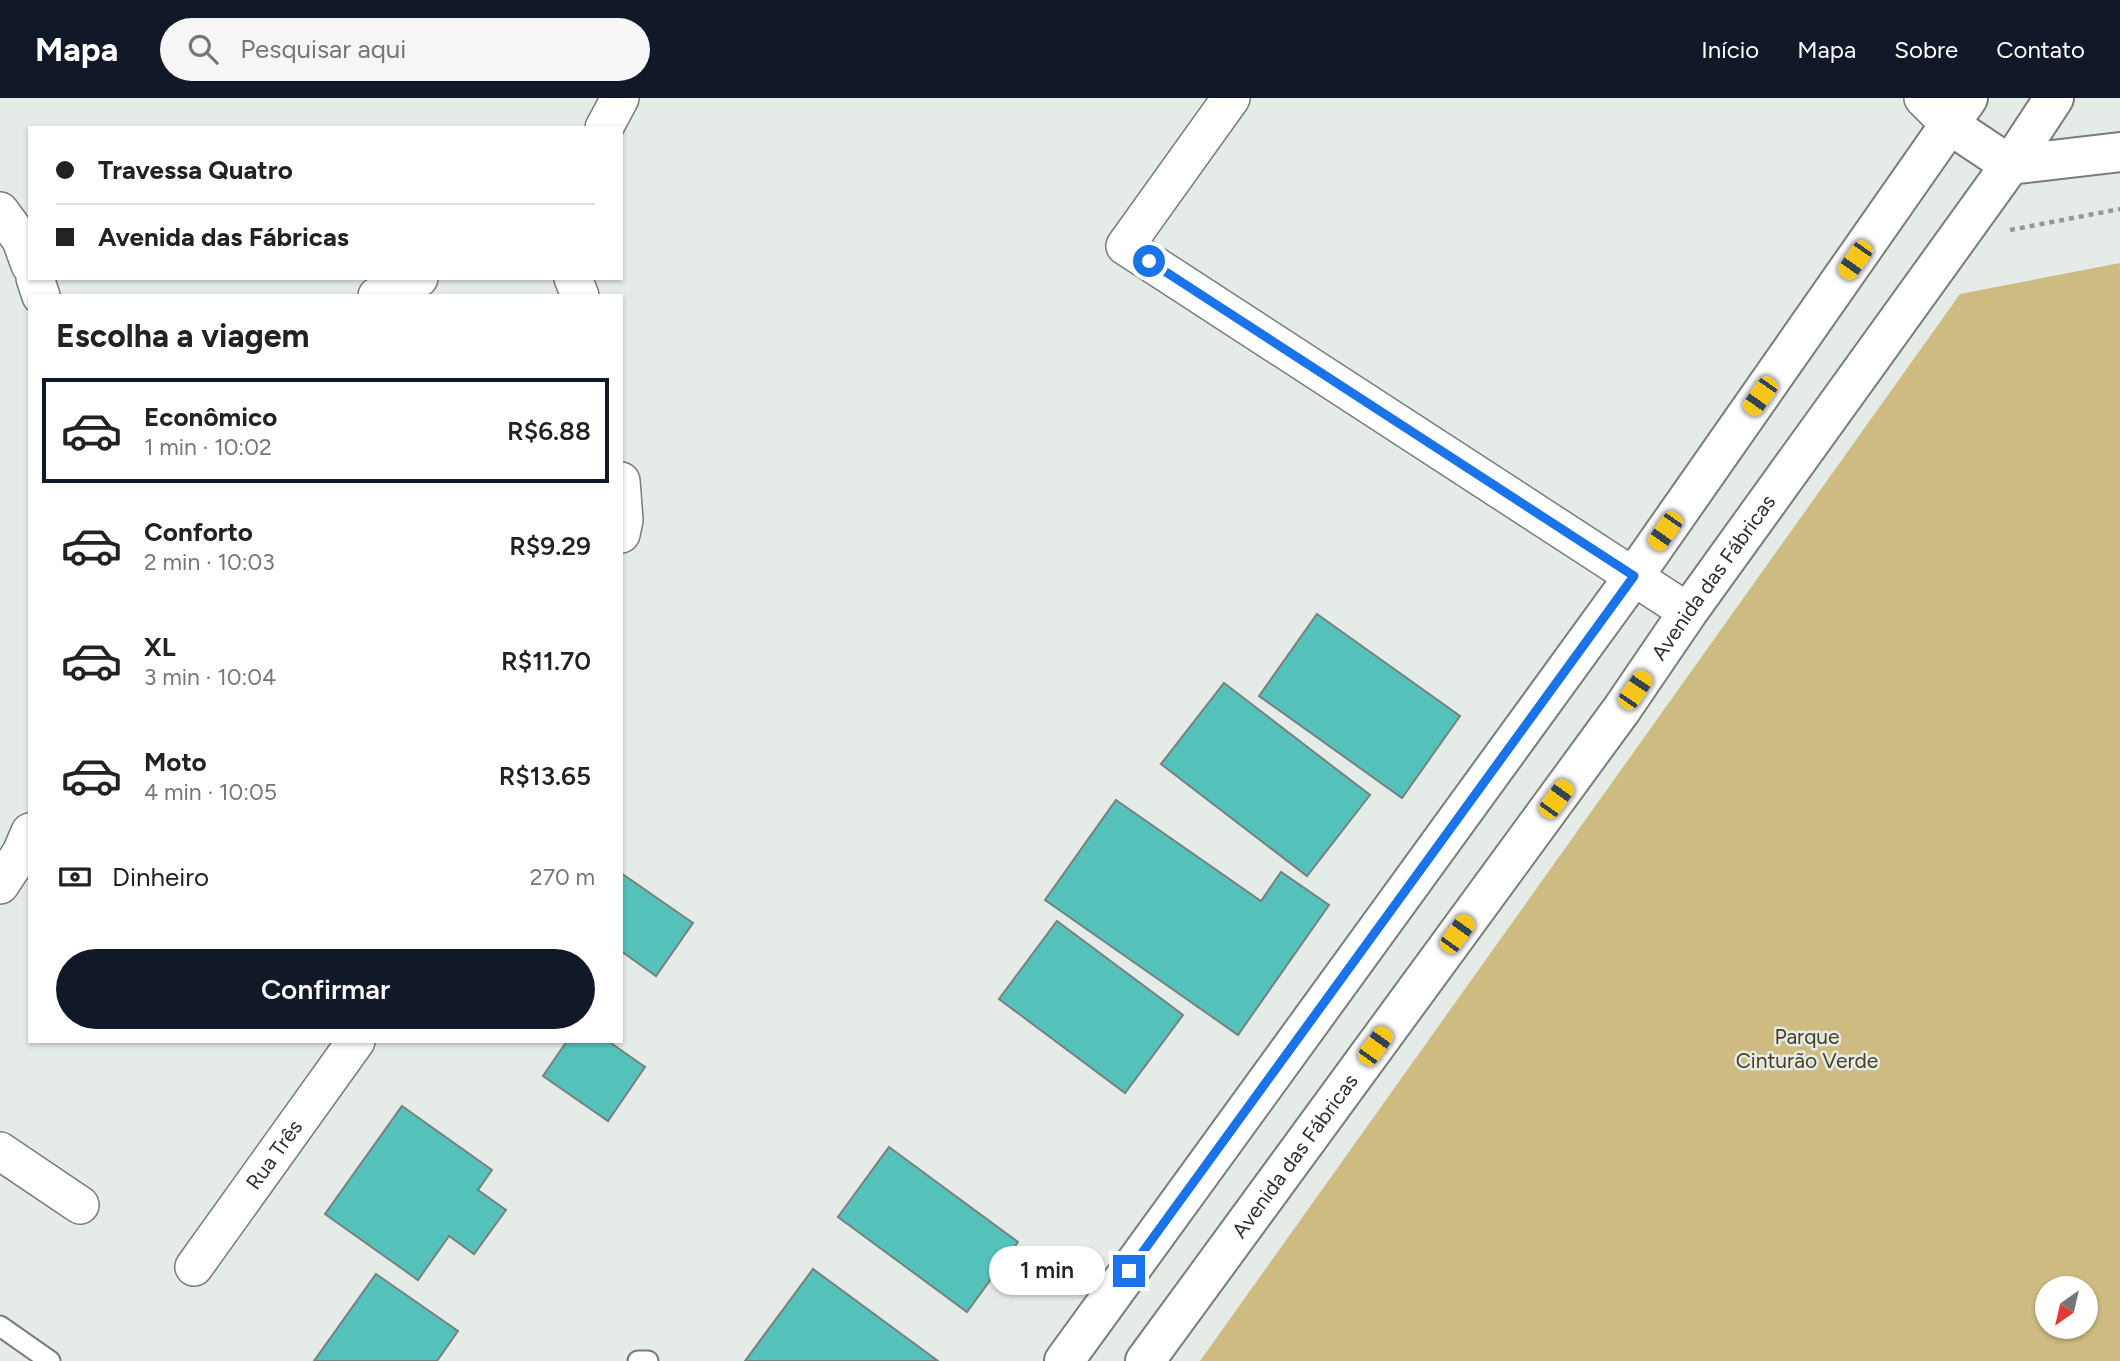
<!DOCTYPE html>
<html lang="pt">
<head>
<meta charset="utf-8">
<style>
	body { margin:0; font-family:Figtree,sans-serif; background:#f6f6f6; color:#222; height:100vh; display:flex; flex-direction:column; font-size:26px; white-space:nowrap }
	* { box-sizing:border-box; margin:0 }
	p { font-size:23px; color:#767676 }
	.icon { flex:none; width:38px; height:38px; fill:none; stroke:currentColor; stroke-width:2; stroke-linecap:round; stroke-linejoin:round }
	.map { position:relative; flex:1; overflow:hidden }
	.panel { position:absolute; left:28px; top:196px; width:595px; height:749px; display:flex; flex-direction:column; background:#fff; border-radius:0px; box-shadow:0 2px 5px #0004 }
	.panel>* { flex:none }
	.top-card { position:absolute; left:28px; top:28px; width:595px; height:154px; border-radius:0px; box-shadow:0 2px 5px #0004; display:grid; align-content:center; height:154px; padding:0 28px; background:#fff }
	.needle { width:46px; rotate:214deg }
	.fabs { position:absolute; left:2035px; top:1178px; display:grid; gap:14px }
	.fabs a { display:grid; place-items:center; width:63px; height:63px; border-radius:50%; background:#fff; box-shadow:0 2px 5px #0004; font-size:35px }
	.end { position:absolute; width:32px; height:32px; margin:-16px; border:9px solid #1a73e8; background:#fff; box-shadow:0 0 0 4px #fff }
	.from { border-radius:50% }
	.bubble { position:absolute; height:49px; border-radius:24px; background:#fff; box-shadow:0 2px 5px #0004; font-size:23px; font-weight:600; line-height:49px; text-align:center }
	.car { position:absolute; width:21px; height:42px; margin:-21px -10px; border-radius:9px; box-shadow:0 0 5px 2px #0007; background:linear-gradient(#f5c518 24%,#345 0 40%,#f5c518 0 76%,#345 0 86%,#f5c518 0) }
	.top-card b { display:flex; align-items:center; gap:24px; height:66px; font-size:26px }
	.top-card b+b { border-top:2px solid #e0e0e0 }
	.top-card i { width:18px; height:18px; background:#222 }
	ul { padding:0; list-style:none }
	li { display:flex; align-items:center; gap:21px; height:105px; margin:0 14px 10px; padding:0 14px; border:4px solid transparent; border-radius:0px }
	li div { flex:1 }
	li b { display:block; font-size:26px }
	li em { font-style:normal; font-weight:600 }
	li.on { border-color:#111827 }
	li>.icon { width:63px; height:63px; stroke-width:1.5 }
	h2 { padding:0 28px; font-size:32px; line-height:84px }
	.pay { display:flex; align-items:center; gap:18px; height:77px; padding:0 28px; font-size:26px }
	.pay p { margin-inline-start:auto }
	.button { display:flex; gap:14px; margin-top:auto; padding:14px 28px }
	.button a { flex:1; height:80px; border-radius:42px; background:#111827; color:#fff; font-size:28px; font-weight:600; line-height:80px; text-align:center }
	header { display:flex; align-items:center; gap:42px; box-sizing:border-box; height:98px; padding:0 35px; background:#111827; color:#fff }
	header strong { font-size:33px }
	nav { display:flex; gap:38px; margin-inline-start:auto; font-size:24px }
	.search { width:490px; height:63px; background:#f6f6f6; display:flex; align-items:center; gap:18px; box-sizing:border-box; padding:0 24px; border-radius:38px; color:#767676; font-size:26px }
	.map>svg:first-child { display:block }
	.green { fill:#cebb82; fill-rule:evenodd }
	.building { fill:#54c2bb; stroke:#78807f; stroke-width:2 }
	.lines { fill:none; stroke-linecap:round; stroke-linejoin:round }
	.lane-casing { stroke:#777d79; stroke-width:23 }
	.street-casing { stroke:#777d79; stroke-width:40 }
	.secondary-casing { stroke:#777d79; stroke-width:42 }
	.path { stroke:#959996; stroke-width:4.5; stroke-dasharray:5 5; stroke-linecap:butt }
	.lane { stroke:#fff; stroke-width:19 }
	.street { stroke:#fff; stroke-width:37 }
	.secondary { stroke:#fff; stroke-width:38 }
	.route { stroke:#1a73e8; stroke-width:9 }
	.labels { text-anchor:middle; stroke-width:5; stroke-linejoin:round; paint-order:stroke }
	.street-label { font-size:21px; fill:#2e302f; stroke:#e5ece7 }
	.park-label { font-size:21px; fill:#483d1c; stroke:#e5ece7 }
</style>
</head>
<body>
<header>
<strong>Mapa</strong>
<div class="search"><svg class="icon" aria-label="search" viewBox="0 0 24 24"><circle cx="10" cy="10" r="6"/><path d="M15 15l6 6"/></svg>Pesquisar aqui</div>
<nav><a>Início</a><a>Mapa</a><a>Sobre</a><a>Contato</a></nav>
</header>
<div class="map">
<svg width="2120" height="1263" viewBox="0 0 2120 1263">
	<rect width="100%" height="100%" fill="#e5ece7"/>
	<path class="green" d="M2120,165v1098h-920l760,-1067zM2048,1190h38v38h-38z"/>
	<g class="building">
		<path d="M1317,516l143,102 -58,82 -143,-102z"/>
		<path d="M1224,585l146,112 -63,81 -146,-112z"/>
		<path d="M1116,702l145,101 20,-29 48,33 -91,130 -193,-135z"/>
		<path d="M621,775l72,50 -37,53 -35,-25z"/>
		<path d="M1057,823l126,94 -58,78 -126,-94z"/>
		<path d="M567,943h41l37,26 -37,54 -65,-45z"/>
		<path d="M402,1008l90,64 -14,20 28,20 -32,44 -25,-18 -31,44 -93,-66z"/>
		<path d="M889,1049l129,95 -51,70 -129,-95z"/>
		<path d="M813,1171l125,92h-193z"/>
		<path d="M376,1176l82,57 -21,30h-123z"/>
	</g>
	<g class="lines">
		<g class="lane-casing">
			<g id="lane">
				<path d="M0,1228l50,35"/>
				<path d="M638,1263h10"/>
			</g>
		</g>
		<g class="street-casing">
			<g id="street">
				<path d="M1231,0l-106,148 563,366"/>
				<path d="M1923,0l27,27"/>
				<path d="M604,30l16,-30"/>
				<path d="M0,113l21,29 9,25"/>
				<path d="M35,180l6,18"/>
				<path d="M573,180l7,18"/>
				<path d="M377,198l42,-18"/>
				<path d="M621,383l3,39 -3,14"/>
				<path d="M0,787l21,-32 9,-21"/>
				<path d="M0,1053l80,54"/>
				<path id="s1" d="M194,1169l162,-226"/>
			</g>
		</g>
		<g class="secondary-casing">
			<g id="secondary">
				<path d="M1950,27l60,40 110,-13"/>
				<path d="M1064,1263l570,-785 334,-478"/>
				<path id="s2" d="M1145,1263l477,-652 66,-97 322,-447 44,-67"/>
			</g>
		</g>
		<path class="path" d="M2010,132l110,-21"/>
		<use href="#lane" class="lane"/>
		<use href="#street" class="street"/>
		<use href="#secondary" class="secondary"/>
	</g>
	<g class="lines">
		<path class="route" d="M1129,1173l505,-695 -485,-315"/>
	</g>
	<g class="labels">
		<g class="street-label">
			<text dy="7" stroke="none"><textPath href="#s2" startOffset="968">Avenida das Fábricas</textPath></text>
			<text dy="7" stroke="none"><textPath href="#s1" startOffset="138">Rua Três</textPath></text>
			<text dy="7" stroke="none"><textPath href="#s2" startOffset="254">Avenida das Fábricas</textPath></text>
		</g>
		<g class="park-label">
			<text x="1807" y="946">Parque<tspan x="1807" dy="24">Cinturão Verde</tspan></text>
		</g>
	</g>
</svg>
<div class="fabs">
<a><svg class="needle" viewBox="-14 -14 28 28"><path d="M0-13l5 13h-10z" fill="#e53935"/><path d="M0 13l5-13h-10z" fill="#767676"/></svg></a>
</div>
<i class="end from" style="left:1149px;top:163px"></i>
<i class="end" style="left:1129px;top:1173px"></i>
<div class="bubble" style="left:989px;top:1148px;width:116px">1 min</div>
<i class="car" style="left:1855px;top:162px;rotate:215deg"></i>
<i class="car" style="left:1760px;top:298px;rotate:215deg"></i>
<i class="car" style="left:1665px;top:433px;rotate:215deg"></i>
<i class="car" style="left:1635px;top:592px;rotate:34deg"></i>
<i class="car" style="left:1556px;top:701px;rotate:36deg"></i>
<i class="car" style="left:1457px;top:836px;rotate:36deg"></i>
<i class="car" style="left:1375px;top:948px;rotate:36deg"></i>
<div class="top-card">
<b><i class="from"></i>Travessa Quatro</b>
<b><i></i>Avenida das Fábricas</b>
</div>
<section class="panel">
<h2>Escolha a viagem</h2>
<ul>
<li class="on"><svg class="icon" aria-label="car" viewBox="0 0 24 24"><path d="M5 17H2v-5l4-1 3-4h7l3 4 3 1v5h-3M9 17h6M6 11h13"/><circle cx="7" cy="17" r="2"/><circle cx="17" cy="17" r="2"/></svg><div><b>Econômico</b><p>1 min · 10:02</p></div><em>R$6.88</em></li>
<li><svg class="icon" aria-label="car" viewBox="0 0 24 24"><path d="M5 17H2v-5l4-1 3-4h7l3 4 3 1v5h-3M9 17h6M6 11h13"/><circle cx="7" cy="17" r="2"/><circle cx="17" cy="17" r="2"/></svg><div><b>Conforto</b><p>2 min · 10:03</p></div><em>R$9.29</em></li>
<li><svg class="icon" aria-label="car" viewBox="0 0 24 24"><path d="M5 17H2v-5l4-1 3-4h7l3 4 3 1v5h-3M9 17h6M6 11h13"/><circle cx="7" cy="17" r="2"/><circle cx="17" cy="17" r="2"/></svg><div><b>XL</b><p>3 min · 10:04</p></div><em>R$11.70</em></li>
<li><svg class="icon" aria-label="car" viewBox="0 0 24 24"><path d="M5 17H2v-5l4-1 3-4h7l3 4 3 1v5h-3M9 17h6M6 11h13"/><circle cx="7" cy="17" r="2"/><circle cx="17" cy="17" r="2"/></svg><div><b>Moto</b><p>4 min · 10:05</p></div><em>R$13.65</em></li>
</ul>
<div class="pay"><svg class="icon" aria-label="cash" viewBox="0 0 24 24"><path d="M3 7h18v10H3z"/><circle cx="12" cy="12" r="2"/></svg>Dinheiro<p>270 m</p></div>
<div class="button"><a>Confirmar</a></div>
</section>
</div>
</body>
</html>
